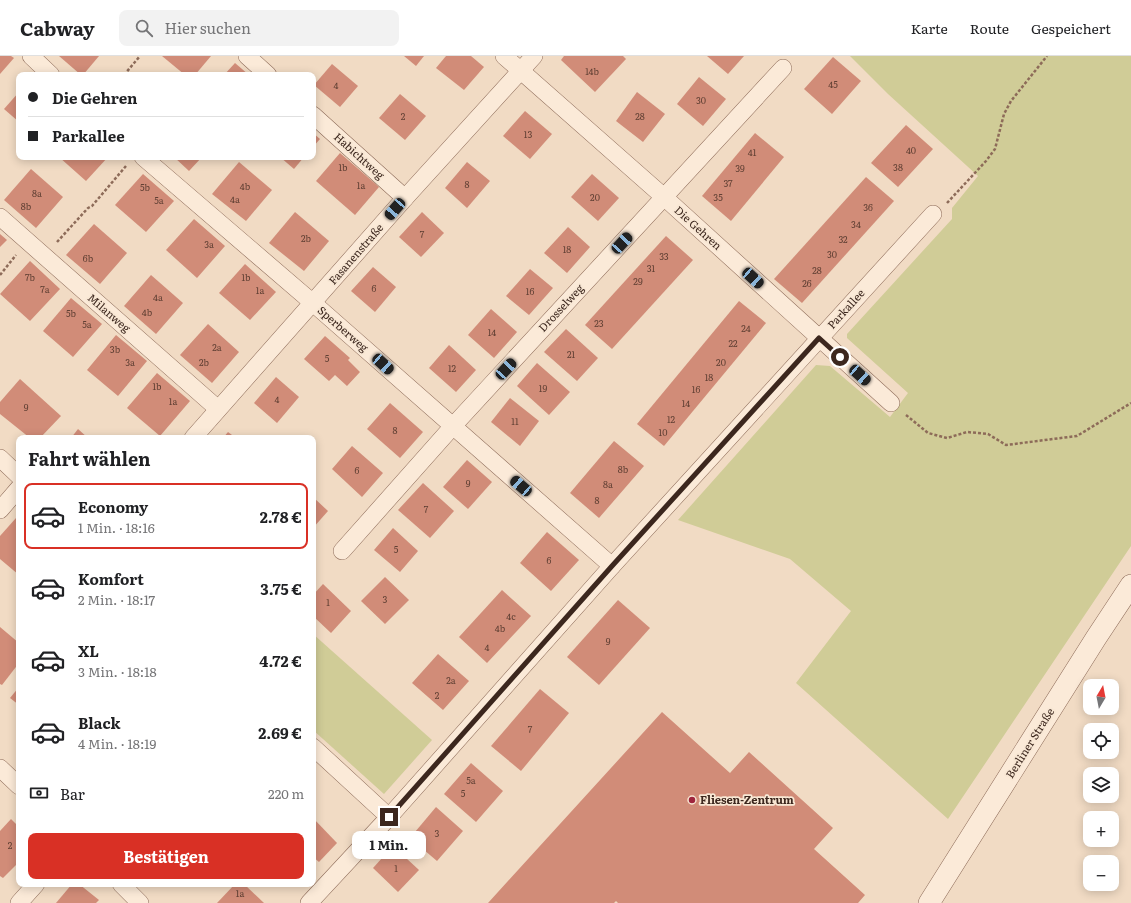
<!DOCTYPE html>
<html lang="de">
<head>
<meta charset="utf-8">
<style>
	body { margin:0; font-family:Literata,serif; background:#f2f2f2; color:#202124; height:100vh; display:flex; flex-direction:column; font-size:15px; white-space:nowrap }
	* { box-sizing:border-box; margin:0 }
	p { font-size:13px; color:#757577 }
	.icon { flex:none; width:22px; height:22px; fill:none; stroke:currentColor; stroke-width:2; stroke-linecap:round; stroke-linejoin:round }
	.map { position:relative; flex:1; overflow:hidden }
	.drawer { position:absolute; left:16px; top:379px; width:300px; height:452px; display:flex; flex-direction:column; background:#fff; border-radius:8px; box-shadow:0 2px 10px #0003 }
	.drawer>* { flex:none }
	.guide { position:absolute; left:16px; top:16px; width:300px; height:88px; border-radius:8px; box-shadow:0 2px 10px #0003; display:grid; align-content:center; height:88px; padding:0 12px; background:#fff }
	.needle { width:26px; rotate:10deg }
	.fabs { position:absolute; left:1083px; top:623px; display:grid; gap:8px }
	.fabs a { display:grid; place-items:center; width:36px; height:36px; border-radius:8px; background:#fff; box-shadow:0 2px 10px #0003; font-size:20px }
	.end { position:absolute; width:18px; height:18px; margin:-9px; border:5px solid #3c271e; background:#fff; box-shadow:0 0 0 2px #fff }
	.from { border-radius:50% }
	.bubble { position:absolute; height:28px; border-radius:8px; background:#fff; box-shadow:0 2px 10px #0003; font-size:13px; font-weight:700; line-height:28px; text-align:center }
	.car { position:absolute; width:12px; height:24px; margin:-12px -6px; border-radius:5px; box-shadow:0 0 3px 1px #0007; background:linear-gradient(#222 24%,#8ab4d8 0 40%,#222 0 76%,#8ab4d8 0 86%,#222 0) }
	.guide b { display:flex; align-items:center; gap:14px; height:38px; font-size:15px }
	.guide b+b { border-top:1px solid #e0e0e0 }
	.guide i { width:10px; height:10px; background:#202124 }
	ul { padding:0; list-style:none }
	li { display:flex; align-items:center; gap:12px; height:66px; margin:0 8px 6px; padding:0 4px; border:2px solid transparent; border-radius:8px }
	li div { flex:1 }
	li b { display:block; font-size:15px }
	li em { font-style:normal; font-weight:700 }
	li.current { border-color:#d93025 }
	li>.icon { width:36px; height:36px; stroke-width:1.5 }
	h2 { padding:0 12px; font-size:18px; line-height:48px }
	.pay { display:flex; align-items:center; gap:10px; height:44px; padding:0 12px; font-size:15px }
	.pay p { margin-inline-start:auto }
	.button { display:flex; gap:8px; margin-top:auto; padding:8px 12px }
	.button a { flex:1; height:46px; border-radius:8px; background:#d93025; color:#fff; font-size:16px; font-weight:700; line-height:46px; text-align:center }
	header { display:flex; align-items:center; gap:24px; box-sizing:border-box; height:56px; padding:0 20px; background:#fff; border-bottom:1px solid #e0e0e0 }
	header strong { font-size:19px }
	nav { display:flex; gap:22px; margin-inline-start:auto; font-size:14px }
	.search { width:280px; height:36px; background:#f2f2f2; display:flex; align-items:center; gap:10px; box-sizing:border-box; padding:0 14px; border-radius:8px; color:#757577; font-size:15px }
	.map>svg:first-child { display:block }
	.green { fill:#d0cc97 }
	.building { fill:#d18c78 }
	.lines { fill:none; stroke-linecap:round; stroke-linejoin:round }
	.minor-casing { stroke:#8d6b59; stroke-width:18 }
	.tertiary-casing { stroke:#8d6b59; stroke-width:22 }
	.path { stroke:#8d6b59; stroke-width:2.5; stroke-dasharray:3 2; stroke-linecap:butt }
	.minor { stroke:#fbead8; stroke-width:17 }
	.tertiary { stroke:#fbead8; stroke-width:21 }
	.route { stroke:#3c271e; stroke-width:5 }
	.poi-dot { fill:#9f253d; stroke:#f8e7d4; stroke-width:1.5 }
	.labels { text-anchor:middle; stroke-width:3.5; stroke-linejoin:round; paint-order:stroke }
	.number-label { font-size:9px; fill:#614034 }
	.street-label { font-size:11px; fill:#3c271e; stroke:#f8e7d4 }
	.poi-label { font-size:11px; font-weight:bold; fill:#3c271e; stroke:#f8e7d4; text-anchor:start }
</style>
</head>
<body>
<header>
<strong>Cabway</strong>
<div class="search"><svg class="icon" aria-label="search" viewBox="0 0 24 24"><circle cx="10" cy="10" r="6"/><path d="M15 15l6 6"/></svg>Hier suchen</div>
<nav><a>Karte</a><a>Route</a><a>Gespeichert</a></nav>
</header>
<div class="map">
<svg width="1131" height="847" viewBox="0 0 1131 847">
	<rect width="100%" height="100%" fill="#f1dbc4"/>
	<g class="green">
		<path d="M850,0h281v490l-183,273 -152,-136 55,-72 -61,-52 -112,-39 138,-155 14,1 60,51 18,-24 -61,-55v-4l105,-115v-11l26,-32 -90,-82z"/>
		<path d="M313,578l119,106 -48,54 -71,-64z"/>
	</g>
	<g class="building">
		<path d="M0,0h11l3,2 -14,16z"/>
		<path d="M59,0h40l-16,19h-2z"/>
		<path d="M162,0h49l-16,19h-10z"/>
		<path d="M404,0h20l-8,10z"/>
		<path d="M446,0h25l13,11 -20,23 -28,-22z"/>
		<path d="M564,0h59l3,3 -31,33 -34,-32z"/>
		<path d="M707,0h37l-16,18z"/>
		<path d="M833,1l28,24 -29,33 -28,-25z"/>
		<path d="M235,7l14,12h-25z"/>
		<path d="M332,8l26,22 -18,21 -26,-22z"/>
		<path d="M699,21l27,22 -23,27 -26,-22z"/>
		<path d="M19,36v30l-15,-13z"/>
		<path d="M637,36l28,22 -22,28 -27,-21z"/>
		<path d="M400,38l26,22 -21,24 -26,-22z"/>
		<path d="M525,55l27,23 -22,25 -27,-23z"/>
		<path d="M906,69l27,24 -35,38 -27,-24z"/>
		<path d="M313,77l7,6 -7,8z"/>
		<path d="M755,77l29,24 -53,64 -29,-25z"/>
		<path d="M340,97l39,34 -24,28 -39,-34z"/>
		<path d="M59,101h49l-22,24z"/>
		<path d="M174,101h28l-13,14z"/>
		<path d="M280,101h24l-10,12z"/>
		<path d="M239,106l33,28 -26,31 -34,-27z"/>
		<path d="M467,106l23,19 -23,27 -22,-20z"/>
		<path d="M31,113l32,28 -27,31 -32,-28z"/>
		<path d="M143,118l31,27 -28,31 -31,-27z"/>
		<path d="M592,118l27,24 -21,23 -27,-24z"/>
		<path d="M866,121l28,24 -92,102 -28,-24z"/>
		<path d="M295,156l34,29 -25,30 -35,-28z"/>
		<path d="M422,156l22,21 -23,24 -22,-20z"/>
		<path d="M194,163l31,27 -28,32 -31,-28z"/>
		<path d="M94,168l33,29 -27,31 -34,-29z"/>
		<path d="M568,171l22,20 -23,26 -23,-20z"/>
		<path d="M0,178l7,6 -7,7z"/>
		<path d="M666,180l27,24 -81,89 -27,-24z"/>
		<path d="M30,205l30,28 -30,32 -30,-27z"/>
		<path d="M245,208l31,28 -26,28 -31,-27z"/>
		<path d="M373,211l23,20 -21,25 -24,-21z"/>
		<path d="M530,213l23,19 -24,27 -23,-19z"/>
		<path d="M151,219l32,28 -27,31 -32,-28z"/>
		<path d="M71,242l31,26 -29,33 -30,-26z"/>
		<path d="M739,245l27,22 -102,123 -27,-22z"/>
		<path d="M491,253l26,23 -23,26 -26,-23z"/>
		<path d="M208,268l31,28 -27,31 -32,-28z"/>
		<path d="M566,273l32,29 -21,23 -33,-29z"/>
		<path d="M116,279l31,26 -29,35 -31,-26z"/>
		<path d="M325,280l25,22 -2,2 12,12 -13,14 -12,-11 -6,6 -25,-22z"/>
		<path d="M449,289l27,25 -20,22 -27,-24z"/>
		<path d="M537,307l33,29 -21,23 -32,-29z"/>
		<path d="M157,317l33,28 -30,35 -33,-28z"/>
		<path d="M276,321l23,20 -22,26 -23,-20z"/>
		<path d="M20,323l41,37 -21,22h-10l-30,-24v-12z"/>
		<path d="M510,342l29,23 -19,25 -29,-24z"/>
		<path d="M390,347l33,29 -23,26 -33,-29z"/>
		<path d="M78,373l10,9h-17z"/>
		<path d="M228,376l8,6h-13z"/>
		<path d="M614,385l30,25 -45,52 -29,-25z"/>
		<path d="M352,390l31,27 -21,24 -30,-28z"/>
		<path d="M467,404l25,22 -24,27 -25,-22z"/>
		<path d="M423,427l31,28 -24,27 -32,-28z"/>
		<path d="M313,441l15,14 -15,17z"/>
		<path d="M16,462l3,2v55l-19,-16v-23z"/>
		<path d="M393,472l25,23 -18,21 -26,-22z"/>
		<path d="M547,476l32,28 -28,31 -31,-28z"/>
		<path d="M385,521l24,23 -24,24 -24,-23z"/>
		<path d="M323,528l28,27 -20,22 -18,-17v-21z"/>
		<path d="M502,534l29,26 -44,47 -28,-26z"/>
		<path d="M618,544l32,28 -51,57 -32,-28z"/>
		<path d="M0,571l19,16v20l-17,22 -2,-1z"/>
		<path d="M438,598l31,27 -26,29 -31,-27z"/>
		<path d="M19,631v18l-9,-7z"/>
		<path d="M540,633l29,24 -48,58 -30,-25z"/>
		<path d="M662,656l68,61 19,-21 84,76 -19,21 51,46 -7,8h-240l-2,-2 -2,2h-126z"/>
		<path d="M471,707l32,28 -27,31 -32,-28z"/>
		<path d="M436,751l27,24 -26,30 -27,-23z"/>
		<path d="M313,762l24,25 -18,19 -6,-5z"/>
		<path d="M11,763l8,8v35l-16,16 -3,-2v-45z"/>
		<path d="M393,790l26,24 -21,22 -25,-24z"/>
		<path d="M72,828h7l20,16 -3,3h-40z"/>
		<path d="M235,828h9l20,19h-47z"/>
	</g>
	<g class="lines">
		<g class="minor-casing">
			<g id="minor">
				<path d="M31,0l20,19"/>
				<path d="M247,0l21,19"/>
				<path d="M504,0l160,141 227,206"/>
				<path d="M313,59l92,83"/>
				<path d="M143,101l170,146 299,263"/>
				<path d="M0,161l218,192"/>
				<path d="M193,382l212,-240 129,-142"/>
				<path d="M0,402l19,18"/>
				<path d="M0,454l19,-22"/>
				<path d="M342,495l111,-125 330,-358"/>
				<path d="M313,691l76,70"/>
				<path d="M0,712l19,18"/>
				<path d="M121,828l19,19"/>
				<path d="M19,847l17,-19"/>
				<path d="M309,847l80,-86 223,-251 321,-352"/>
			</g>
		</g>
		<g class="tertiary-casing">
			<path id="tertiary" d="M929,847l167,-265 35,-53"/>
		</g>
		<g class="path">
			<path d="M124,19l16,-19"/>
			<path d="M947,147l39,-42 9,-12 9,-35 7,-13 36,-45"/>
			<path d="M57,186l31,-34 4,-2 34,-40"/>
			<path d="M0,219l16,-20"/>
			<path d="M906,359l22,18 19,5 20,-6 21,2 18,11 71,-9 54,-33"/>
		</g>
		<use href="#minor" class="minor"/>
		<use href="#tertiary" class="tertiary"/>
	</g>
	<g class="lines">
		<path class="route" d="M389,761l223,-251 207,-228 21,19"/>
	</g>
	<circle class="poi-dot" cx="692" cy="744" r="4"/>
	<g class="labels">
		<g class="number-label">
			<text x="592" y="19">14b</text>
			<text x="833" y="32">45</text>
			<text x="336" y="33">4</text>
			<text x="701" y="48">30</text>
			<text x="403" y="64">2</text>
			<text x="640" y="64">28</text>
			<text x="528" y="82">13</text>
			<text x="911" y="98">40</text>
			<text x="752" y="100">41</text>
			<text x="343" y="115">1b</text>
			<text x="898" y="115">38</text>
			<text x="740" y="116">39</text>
			<text x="728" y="131">37</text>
			<text x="467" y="132">8</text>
			<text x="361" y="133">1a</text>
			<text x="245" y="134">4b</text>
			<text x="145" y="135">5b</text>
			<text x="37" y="141">8a</text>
			<text x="595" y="145">20</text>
			<text x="718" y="145">35</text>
			<text x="235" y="147">4a</text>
			<text x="159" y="148">5a</text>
			<text x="26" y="154">8b</text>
			<text x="868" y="155">36</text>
			<text x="856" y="172">34</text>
			<text x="422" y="182">7</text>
			<text x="306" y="186">2b</text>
			<text x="843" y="187">32</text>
			<text x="209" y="192">3a</text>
			<text x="567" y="197">18</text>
			<text x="832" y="202">30</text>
			<text x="664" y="204">33</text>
			<text x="88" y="206">6b</text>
			<text x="651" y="216">31</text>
			<text x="817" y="218">28</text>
			<text x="30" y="225">7b</text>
			<text x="246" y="225">1b</text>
			<text x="638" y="229">29</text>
			<text x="807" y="231">26</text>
			<text x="374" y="236">6</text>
			<text x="45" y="237">7a</text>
			<text x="260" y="238">1a</text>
			<text x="530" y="239">16</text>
			<text x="158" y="245">4a</text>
			<text x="147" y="260">4b</text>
			<text x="71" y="261">5b</text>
			<text x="599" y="271">23</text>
			<text x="87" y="272">5a</text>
			<text x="746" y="276">24</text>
			<text x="492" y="280">14</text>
			<text x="733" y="291">22</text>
			<text x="217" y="295">2a</text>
			<text x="115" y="297">3b</text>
			<text x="571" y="302">21</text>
			<text x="327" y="306">5</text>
			<text x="130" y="310">3a</text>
			<text x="204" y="310">2b</text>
			<text x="721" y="310">20</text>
			<text x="452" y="316">12</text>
			<text x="709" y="325">18</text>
			<text x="157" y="334">1b</text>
			<text x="543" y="336">19</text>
			<text x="696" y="337">16</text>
			<text x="277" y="347">4</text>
			<text x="173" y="349">1a</text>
			<text x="686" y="351">14</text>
			<text x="26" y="355">9</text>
			<text x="671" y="367">12</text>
			<text x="515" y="369">11</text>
			<text x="395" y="378">8</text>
			<text x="663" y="380">10</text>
			<text x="623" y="417">8b</text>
			<text x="357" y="418">6</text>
			<text x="468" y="431">9</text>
			<text x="608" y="432">8a</text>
			<text x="597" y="448">8</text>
			<text x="426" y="457">7</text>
			<text x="396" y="497">5</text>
			<text x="549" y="508">6</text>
			<text x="385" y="547">3</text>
			<text x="328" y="550">1</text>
			<text x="511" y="564">4c</text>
			<text x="500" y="576">4b</text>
			<text x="608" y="589">9</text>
			<text x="487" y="595">4</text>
			<text x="451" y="628">2a</text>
			<text x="437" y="643">2</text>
			<text x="530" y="677">7</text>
			<text x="471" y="728">5a</text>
			<text x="463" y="741">5</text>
			<text x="437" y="781">3</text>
			<text x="10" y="793">2</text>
			<text x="396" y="816">1</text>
			<text x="240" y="841">1a</text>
		</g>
		<g class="street-label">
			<text transform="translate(359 100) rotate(42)" y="4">Habichtweg</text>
			<text transform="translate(698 172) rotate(42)" y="4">Die Gehren</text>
			<text transform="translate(356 198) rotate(-49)" y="4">Fasanenstraße</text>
			<text transform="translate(561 252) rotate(-47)" y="4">Drosselweg</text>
			<text transform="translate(846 253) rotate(-48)" y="4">Parkallee</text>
			<text transform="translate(109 257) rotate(41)" y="4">Milanweg</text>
			<text transform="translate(343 273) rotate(41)" y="4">Sperberweg</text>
			<text transform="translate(1030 687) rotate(-58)" y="4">Berliner Straße</text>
		</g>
		<g class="poi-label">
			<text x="700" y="748">Fliesen-Zentrum</text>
		</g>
	</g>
</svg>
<div class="fabs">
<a><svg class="needle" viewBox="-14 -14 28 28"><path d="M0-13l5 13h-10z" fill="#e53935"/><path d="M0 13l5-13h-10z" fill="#757577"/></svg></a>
<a><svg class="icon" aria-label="locate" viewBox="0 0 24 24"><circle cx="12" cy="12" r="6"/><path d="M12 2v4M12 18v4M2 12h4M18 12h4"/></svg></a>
<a><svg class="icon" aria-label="layers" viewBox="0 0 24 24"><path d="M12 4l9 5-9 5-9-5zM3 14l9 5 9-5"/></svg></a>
<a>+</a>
<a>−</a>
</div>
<i class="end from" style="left:840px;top:301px"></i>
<i class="end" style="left:389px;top:761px"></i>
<div class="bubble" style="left:352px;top:775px;width:74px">1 Min.</div>
<i class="car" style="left:395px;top:153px;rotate:221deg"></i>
<i class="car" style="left:622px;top:187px;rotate:43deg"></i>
<i class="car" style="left:753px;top:222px;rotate:132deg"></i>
<i class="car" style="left:383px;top:308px;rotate:132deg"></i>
<i class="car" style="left:506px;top:313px;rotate:43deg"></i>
<i class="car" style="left:860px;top:319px;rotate:132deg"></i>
<i class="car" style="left:521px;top:430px;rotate:311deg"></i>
<div class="guide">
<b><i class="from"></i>Die Gehren</b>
<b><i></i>Parkallee</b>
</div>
<section class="drawer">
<h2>Fahrt wählen</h2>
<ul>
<li class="current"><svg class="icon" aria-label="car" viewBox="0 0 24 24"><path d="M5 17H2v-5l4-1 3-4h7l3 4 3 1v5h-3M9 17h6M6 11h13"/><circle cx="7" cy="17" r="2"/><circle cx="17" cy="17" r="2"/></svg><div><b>Economy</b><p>1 Min. · 18:16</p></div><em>2.78 €</em></li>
<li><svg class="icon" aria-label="car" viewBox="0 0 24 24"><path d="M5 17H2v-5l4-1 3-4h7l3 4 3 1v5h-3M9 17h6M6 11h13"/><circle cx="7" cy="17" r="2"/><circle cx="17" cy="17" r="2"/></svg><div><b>Komfort</b><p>2 Min. · 18:17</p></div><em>3.75 €</em></li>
<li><svg class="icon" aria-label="car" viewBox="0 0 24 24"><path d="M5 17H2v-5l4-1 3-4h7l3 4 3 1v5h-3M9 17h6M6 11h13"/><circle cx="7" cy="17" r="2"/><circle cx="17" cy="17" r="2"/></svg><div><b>XL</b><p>3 Min. · 18:18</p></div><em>4.72 €</em></li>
<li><svg class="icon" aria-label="car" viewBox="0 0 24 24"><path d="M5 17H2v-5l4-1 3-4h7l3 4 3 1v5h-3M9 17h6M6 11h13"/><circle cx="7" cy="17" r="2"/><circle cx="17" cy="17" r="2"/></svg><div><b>Black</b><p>4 Min. · 18:19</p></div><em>2.69 €</em></li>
</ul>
<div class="pay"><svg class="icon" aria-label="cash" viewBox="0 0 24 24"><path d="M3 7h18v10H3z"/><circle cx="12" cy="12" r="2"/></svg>Bar<p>220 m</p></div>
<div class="button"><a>Bestätigen</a></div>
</section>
</div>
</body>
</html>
